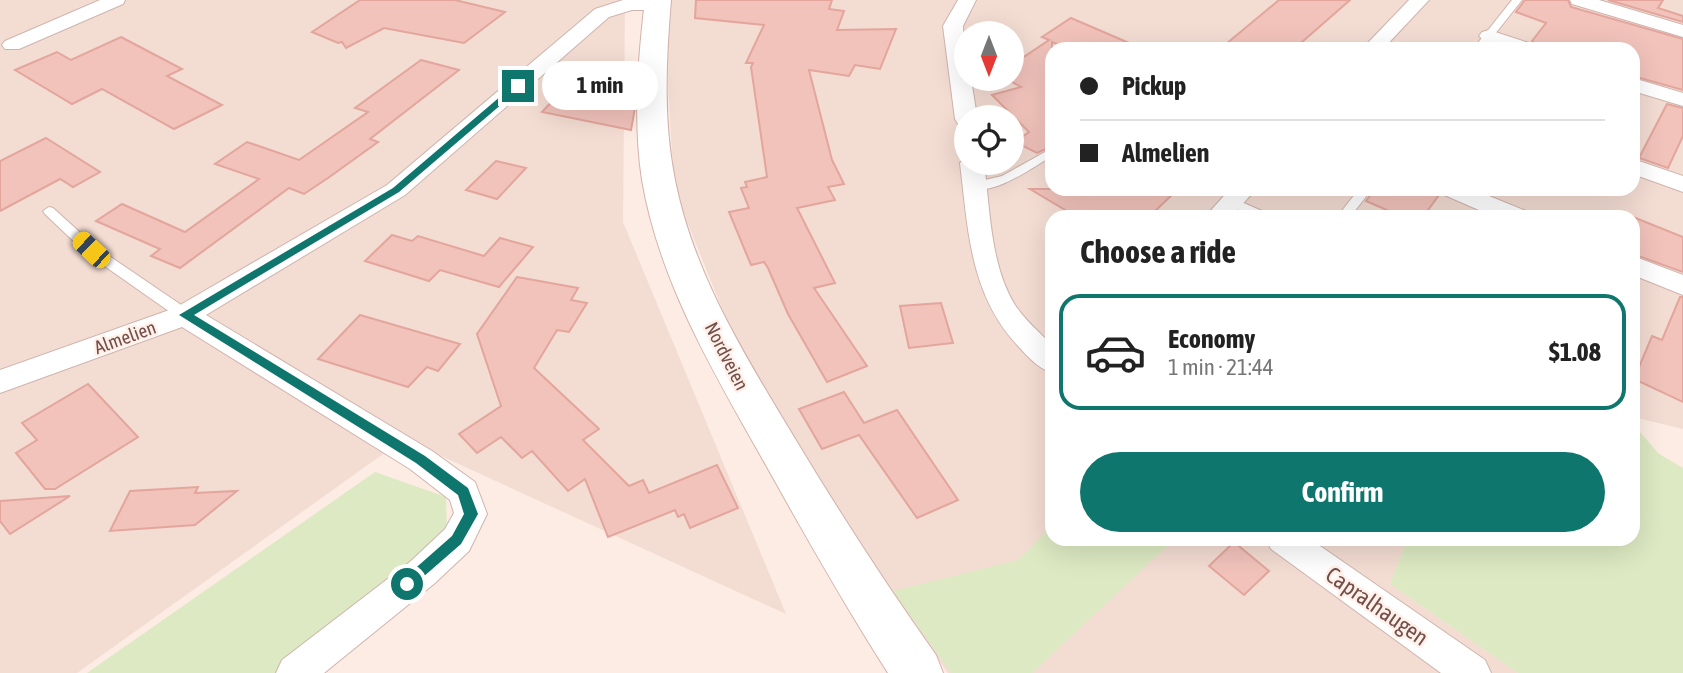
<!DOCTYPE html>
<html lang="en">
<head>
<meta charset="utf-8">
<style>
	body { margin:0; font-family:"Asap Condensed",sans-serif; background:#f2f2f2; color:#222; height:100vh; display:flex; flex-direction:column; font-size:26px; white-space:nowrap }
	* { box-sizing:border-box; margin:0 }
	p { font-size:23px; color:#767676 }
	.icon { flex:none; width:38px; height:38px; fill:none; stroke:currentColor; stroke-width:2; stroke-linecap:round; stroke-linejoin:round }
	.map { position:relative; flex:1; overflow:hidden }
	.panel { position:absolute; left:1045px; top:210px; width:595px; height:336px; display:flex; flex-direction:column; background:#fff; border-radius:21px; box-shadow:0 7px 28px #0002 }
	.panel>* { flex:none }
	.banner { position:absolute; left:1045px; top:42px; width:595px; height:154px; border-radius:21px; box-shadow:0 7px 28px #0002; display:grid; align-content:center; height:154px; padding:0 35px; background:#fff }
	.needle { width:46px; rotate:180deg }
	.tools { position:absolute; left:954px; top:21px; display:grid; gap:14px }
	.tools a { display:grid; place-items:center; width:70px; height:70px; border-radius:50%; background:#fff; box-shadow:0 7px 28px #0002; font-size:35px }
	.end { position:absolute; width:32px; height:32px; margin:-16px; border:9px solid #0f766e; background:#fff; box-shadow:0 0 0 4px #fff }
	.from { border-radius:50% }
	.bubble { position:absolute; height:49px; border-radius:24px; background:#fff; box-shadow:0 7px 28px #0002; font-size:23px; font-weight:700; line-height:49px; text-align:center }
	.car { position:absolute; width:21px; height:42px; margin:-21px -10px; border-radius:9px; box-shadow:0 0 5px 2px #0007; background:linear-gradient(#f5c518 24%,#345 0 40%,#f5c518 0 76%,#345 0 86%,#f5c518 0) }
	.banner b { display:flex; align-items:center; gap:24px; height:66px; font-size:26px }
	.banner b+b { border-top:2px solid #e0e0e0 }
	.banner i { width:18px; height:18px; background:#222 }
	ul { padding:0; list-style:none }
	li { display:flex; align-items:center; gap:21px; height:116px; margin:0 14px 10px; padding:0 21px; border:4px solid transparent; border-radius:21px }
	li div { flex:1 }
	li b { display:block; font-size:26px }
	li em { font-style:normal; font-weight:700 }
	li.on { border-color:#0f766e }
	li>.icon { width:63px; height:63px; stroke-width:1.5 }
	h2 { padding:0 35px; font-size:32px; line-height:84px }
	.primary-button { display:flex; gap:14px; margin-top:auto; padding:14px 35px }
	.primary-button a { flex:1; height:80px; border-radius:42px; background:#0f766e; color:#fff; font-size:28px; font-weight:700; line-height:80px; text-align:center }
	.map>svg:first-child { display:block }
	.residential { fill:#f3dcd2; fill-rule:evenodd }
	.green { fill:#dce9c2 }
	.building { fill:#f1c3bb; stroke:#e3a59c; stroke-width:2 }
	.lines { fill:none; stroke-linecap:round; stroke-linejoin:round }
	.lane-casing { stroke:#cfb4ad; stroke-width:2 }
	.street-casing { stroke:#cfb4ad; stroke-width:2 }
	.secondary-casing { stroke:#d2b2aa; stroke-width:2 }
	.lane { fill:#fff; fill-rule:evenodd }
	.street { fill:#fff; fill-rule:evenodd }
	.secondary { fill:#fff; fill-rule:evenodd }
	.route { fill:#0f766e }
	.labels { text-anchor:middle; stroke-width:5; stroke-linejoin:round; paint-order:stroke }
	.street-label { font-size:19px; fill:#744e4a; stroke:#fff1e9 }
	.near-street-label { font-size:23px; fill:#744e4a; stroke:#fff1e9 }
</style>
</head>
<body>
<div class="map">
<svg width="1683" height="673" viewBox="0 0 1683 673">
	<rect width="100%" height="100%" fill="#fcece3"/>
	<g class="residential">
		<path d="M0,0h625l-2,222 163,392 -382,-175 -327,234h-77z"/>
		<path d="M671,0h1012v429l-50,-12v-200h-581v322h355l-17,45 128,89h-570l-51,-68 -97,-153 -73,-131 -53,-132 -8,-144zM966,33h46v46h-46zM1052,49h581v140h-581zM966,117h46v46h-46z"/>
	</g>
	<g class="green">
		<path d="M1633,424l26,30 24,14v205h-165l-128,-89 17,-45h226z"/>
		<path d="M375,472l71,25 1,44 -161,132h-199z"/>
		<path d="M1052,525v14h123l-143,134h-81l-58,-82 125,-31z"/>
	</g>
	<g class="building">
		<path d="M360,0h95l50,12 -41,31 -80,-15 -38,20 -4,-6 -4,1 -26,-11z"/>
		<path d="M696,0h136l-3,9 15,2 -7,19 59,-1 -16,40 -25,-4 -6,11 -40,-6 23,90 12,24 -16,3 7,13 -38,8 38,75 -21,5 53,78 -40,16 -39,-68 -20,-46 -4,-6 -13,3 -22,-53 20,-4 -8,-20 6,-1 -2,-5 22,-5 -16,-110 2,-4h-7l18,-38 -69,-7z"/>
		<path d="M1279,0h71l-56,49h-74z"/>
		<path d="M1525,0h43l3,7 112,32v51l-50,-14v-27h-92l-9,-8 14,-18 -30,-11z"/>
		<path d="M1608,0h55l-5,8 25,8v6z"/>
		<path d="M1071,18l72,31h-74l-17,-7v104l-15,7 -22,-11 14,-10 -37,-37 29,-8 -9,-5v-17l37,-25 -7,-3z"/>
		<path d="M121,37l61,32 -15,7 55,29 -48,24 -72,-40 -30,15 -57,-34 42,-18 14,8z"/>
		<path d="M421,60l38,10 -89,69 8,3 -50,36 -24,16 -15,-6 -109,80 -29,-12 9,-7 -64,-28 26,-17 63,28 74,-53 -44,-15 32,-22 52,18 69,-48 -13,-4z"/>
		<path d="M572,80l32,7 -10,11 41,10 -4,22 -89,-18z"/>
		<path d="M1667,104l16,4v28l-15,32 -29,-10z"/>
		<path d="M46,138l54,34 -27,15 -13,-8 -60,32v-50z"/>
		<path d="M496,161l30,7 -29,31 -31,-9z"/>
		<path d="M1030,189h148l-29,28h-72z"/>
		<path d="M1375,189h60l4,6 -16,22h-20l-37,-16z"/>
		<path d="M1633,217l50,20v35l-50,-18z"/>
		<path d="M392,235l20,6 6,-5 66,20 16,-18 33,9 -34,40 -59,-17 -11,11 -64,-20z"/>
		<path d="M517,277l61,11 -7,12 16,3 -18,29 -12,-2 -23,38 65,61 -16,11 46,46 14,-6 6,13 68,-28 21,43 -48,20 -6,-14 -6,3 -3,-7 -67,27 -23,-58 -17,12 -36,-40 -10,7 -21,-21 -24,16 -18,-19 42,-28 -24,-72z"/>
		<path d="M1680,297h3v105l-49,-23 18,-43 10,4z"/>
		<path d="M941,303l12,40 -44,5 -9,-42z"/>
		<path d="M360,315l100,29 -22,27 -11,-4 -19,20 -90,-28z"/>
		<path d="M88,384l50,53 -83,52h-10l-29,-36 21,-13 -15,-17z"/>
		<path d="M844,392l20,31 33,-13 61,90 -41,18 -58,-83 -37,14 -23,-40z"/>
		<path d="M198,487l-3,6 42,-2 -42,34 -85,6 20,-40z"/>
		<path d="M70,496l-60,38 -10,-13v-20z"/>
		<path d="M1234,542l35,29 -25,24 -35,-29z"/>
	</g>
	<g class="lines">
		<g class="lane-casing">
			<g id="lane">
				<path d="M1512,0h10l-39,49h-10z"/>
				<path d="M1052,148v8c-17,10 -64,44 -82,30l2,-3 30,-7z"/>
				<path d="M1359,189h13l-22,28h-13z"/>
				<path d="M1232,198l37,16 2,3h-17l-26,-12 -2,-3z"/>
				<path d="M49,207l4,1 43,39 94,64 2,4 -2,4h-10l-94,-66 -41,-39 -2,-3z"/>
			</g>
		</g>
		<g class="street-casing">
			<g id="street">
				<path d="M100,0h25l-2,4 -104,45h-14l-3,-4 3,-4z"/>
				<path d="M623,0h41l3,4 -10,6h-25l-23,7 -204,178 -199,120 226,136 43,31 12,32 -18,37 -34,32 -111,90h-48l6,-13 129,-99 34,-32 9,-16 -4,-13 -40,-31 -228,-142 -182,66v-23l175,-62 212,-123 208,-176z"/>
				<path d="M958,0h18l-13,26 3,53h5l6,38h-11v9l-8,-2 -3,-5 -12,-93z"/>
				<path d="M1409,0h20l-46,49h-21z"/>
				<path d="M1570,0h29l84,25v12l-111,-33z"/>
				<path d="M1489,30l46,15 3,4c-19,0 -46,2 -59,-13l3,-4z"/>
				<path d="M1633,78l50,15v13l-50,-15z"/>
				<path d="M966,157v6h18c6,45 6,102 31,142 10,15 24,27 37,40v28c-14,-5 -24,-16 -34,-27 -48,-51 -50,-116 -58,-183z"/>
				<path d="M1633,159l50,17v16l-50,-18z"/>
				<path d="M1230,189h26l-25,28h-26z"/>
				<path d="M1438,189h34l54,22 3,6h-34l-53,-23z"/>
				<path d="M1633,256l50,19v20l-50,-20z"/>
				<path d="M1266,539h44l175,121 6,13h-50l-170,-124z"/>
			</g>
		</g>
		<g class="secondary-casing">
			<path id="secondary" d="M645,0h26c-5,60 -8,120 4,180 19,96 72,179 122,262 44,73 90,144 139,213l7,18h-55c-43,-67 -82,-136 -121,-206 -51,-91 -107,-182 -125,-287 -9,-59 -4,-120 3,-180z"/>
		</g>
		<use href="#lane" class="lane"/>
		<use href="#street" class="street"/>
		<use href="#secondary" class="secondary"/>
	</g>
	<path class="route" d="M515,84l8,2 -124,106 -205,123 231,141 43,32 10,26 -17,30 -54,47 -8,-7 3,-4 50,-44 12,-22 -6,-19 -42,-32 -237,-148 214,-127z"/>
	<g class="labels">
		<g class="street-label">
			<text transform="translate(125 337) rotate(-20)" y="7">Almelien</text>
			<text transform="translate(727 356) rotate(63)" y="7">Nordveien</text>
		</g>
		<g class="near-street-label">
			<text transform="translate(1377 606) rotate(35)" y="8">Capralhaugen</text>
		</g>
	</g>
</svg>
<div class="tools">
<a><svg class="needle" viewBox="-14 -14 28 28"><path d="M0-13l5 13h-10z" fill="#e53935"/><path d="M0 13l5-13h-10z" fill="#767676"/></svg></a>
<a><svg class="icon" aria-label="locate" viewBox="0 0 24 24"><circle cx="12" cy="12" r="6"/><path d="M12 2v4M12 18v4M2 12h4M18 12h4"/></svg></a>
</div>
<i class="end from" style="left:407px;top:584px"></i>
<i class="end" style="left:518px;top:86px"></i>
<div class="bubble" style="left:542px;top:61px;width:116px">1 min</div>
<i class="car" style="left:91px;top:250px;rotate:313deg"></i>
<div class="banner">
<b><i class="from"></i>Pickup</b>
<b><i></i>Almelien</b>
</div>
<section class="panel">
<h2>Choose a ride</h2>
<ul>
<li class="on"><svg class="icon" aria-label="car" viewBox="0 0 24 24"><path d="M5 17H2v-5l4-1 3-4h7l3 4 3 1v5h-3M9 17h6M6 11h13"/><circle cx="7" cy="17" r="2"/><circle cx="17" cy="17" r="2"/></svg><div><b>Economy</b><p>1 min · 21:44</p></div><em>$1.08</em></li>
</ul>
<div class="primary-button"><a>Confirm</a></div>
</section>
</div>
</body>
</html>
